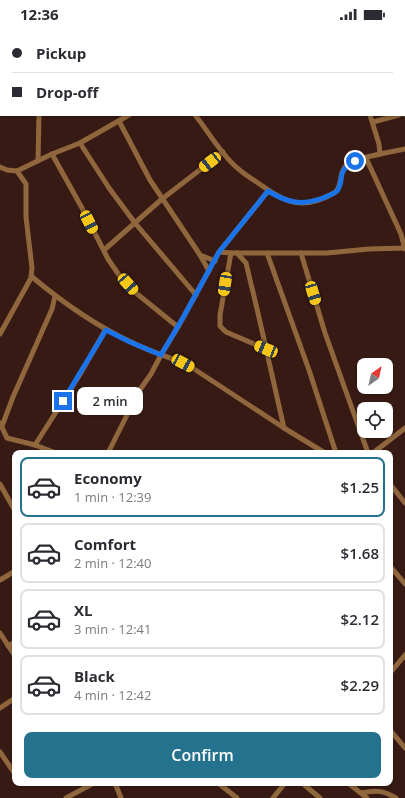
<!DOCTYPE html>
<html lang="en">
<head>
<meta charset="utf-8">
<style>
	body { margin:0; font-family:"Open Sans",sans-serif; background:#f2f2f3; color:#2b2b33; height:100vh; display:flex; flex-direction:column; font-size:15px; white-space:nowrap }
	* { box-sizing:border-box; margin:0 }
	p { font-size:13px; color:#7c7c81 }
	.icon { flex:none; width:22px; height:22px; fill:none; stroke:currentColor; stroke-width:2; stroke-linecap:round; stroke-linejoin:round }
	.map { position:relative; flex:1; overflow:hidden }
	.drawer { position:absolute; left:12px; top:422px; width:381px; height:336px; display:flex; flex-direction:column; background:#fff; border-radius:8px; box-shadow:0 1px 3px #0004 }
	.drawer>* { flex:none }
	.hud { position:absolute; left:0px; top:0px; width:405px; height:88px; box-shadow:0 1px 3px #0004; display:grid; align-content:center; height:88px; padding:0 12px; background:#fff }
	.needle { width:26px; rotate:34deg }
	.fabs { position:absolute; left:357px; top:330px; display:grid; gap:8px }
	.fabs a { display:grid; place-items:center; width:36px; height:36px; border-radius:8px; background:#fff; box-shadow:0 1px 3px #0004; font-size:20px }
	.end { position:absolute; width:18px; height:18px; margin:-9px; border:5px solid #1a73e8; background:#fff; box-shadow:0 0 0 2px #fff }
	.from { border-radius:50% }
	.bubble { position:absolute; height:28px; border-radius:8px; background:#fff; box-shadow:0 1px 3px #0004; font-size:13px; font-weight:600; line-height:28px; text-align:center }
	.car { position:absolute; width:12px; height:24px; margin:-12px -6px; border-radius:5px; box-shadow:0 0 3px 1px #0007; background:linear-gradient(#f5c518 24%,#345 0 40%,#f5c518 0 76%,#345 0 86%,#f5c518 0) }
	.hud b { display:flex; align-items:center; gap:14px; height:38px; font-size:15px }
	.hud b+b { border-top:1px solid #e1e1e2 }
	.hud i { width:10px; height:10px; background:#2b2b33 }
	ul { padding:7px 0 0; list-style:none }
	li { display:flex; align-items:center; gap:12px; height:60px; margin:0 8px 6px; padding:0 4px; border:2px solid #e1e1e2; border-radius:8px }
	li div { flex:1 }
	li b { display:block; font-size:15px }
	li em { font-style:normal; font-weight:600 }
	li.on { border-color:#24728d }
	li>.icon { width:36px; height:36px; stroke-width:1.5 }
	.action { display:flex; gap:8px; margin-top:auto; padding:8px 12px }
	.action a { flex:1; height:46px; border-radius:8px; background:#24728d; color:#fff; font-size:16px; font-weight:600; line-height:46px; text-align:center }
	.status { display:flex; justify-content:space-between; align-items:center; height:28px; padding:0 20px; background:#fff; direction:ltr }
	.status svg { height:11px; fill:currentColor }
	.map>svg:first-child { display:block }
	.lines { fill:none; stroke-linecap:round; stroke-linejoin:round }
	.minor { stroke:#90673c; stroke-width:5 }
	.route { stroke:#1a73e8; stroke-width:5 }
</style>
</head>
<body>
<div class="status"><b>12:36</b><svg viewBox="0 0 49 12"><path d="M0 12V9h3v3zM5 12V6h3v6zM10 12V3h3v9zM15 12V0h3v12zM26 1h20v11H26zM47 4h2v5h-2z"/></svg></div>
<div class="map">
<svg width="405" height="770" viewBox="0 0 405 770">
	<rect width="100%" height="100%" fill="#381a14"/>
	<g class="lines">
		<g class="minor">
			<path d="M64,0v1"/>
			<path d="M143,0l1,1"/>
			<path d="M353,0v1"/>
			<path d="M404,5l1,-1"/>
			<path d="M0,22h1"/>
			<path d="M404,41l1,-1"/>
			<path d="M0,60l1,1"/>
			<path d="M404,86l1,-1"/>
			<path d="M195,87c13,16 24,36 39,50 8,8 18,14 27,20 26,19 43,25 73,8 9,-5 4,-20 12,-27 8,-8 23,-9 34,-12"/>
			<path d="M370,87l9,29 1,10 25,-5"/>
			<path d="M119,93l31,59 50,75 9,16"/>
			<path d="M373,94l26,-7"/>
			<path d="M80,115l29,45 26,35 61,72"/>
			<path d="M52,126l30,54 26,51 11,16 17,18 42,34"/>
			<path d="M366,130l35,76 4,15"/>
			<path d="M38,133l1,-46"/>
			<path d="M0,139l7,3 10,1 35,-17 28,-11 49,-28"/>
			<path d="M104,222l58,-51 61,-47"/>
			<path d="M219,224l12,1h96l42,-4 36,-1"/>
			<path d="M231,225l-11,62v11l6,6 40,17"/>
			<path d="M237,225l9,10 12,50 26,115"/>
			<path d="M267,225l42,117 27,83"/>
			<path d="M301,225l24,80 43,120"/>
			<path d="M200,227l15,6"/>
			<path d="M31,248c31,26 63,49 100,66 19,10 40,15 60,25l93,61 41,25"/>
			<path d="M0,306l31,-56 1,-10 -6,-51v-33l-9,-13"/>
			<path d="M0,395l7,15 28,7 21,8"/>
			<path d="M2,398l11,-29 39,-88 3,-13"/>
			<path d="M35,417l44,-69 27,-47"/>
			<path d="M108,425l31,-62 12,-17 10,-19 17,-28 41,-75 49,-61"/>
			<path d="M373,425l32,-25"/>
			<path d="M0,456l15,27"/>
			<path d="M390,456l15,19"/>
			<path d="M390,538l15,18"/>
			<path d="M0,552l15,-9"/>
			<path d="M0,605l15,23"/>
			<path d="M8,618l7,-4"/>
			<path d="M390,645l15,-18"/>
			<path d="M0,680l15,-10"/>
			<path d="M390,702l15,18"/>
			<path d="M0,724l15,22"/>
			<path d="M115,755l6,15"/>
			<path d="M218,755l19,15"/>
			<path d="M302,755l18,15"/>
			<path d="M348,755l19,15"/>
			<path d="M361,765c14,-3 22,-3 35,5"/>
			<path d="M66,770l28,-15"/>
			<path d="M273,770l12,-15"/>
		</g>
	</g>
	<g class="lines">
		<path class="route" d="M63,373l43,-71 24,12 31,13 23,-39 35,-64 49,-61c20,12 33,15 55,7 4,-2 11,-4 14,-7 9,-13 -3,-18 18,-30"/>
	</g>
</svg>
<div class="fabs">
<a><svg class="needle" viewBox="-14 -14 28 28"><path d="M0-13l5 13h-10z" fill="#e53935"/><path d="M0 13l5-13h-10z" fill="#7c7c81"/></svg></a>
<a><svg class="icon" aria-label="locate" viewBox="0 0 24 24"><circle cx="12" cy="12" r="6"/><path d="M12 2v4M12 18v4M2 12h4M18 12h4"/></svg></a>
</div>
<i class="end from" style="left:355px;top:133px"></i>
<i class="end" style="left:63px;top:373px"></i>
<div class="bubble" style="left:77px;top:359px;width:66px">2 min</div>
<i class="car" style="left:210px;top:134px;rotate:232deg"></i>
<i class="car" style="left:89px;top:194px;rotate:153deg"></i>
<i class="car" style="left:128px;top:256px;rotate:138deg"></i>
<i class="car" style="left:225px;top:256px;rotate:189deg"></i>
<i class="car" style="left:313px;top:265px;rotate:163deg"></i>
<i class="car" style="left:266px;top:321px;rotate:292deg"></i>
<i class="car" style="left:183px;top:335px;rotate:118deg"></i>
<div class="hud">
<b><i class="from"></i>Pickup</b>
<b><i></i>Drop-off</b>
</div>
<section class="drawer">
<ul>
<li class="on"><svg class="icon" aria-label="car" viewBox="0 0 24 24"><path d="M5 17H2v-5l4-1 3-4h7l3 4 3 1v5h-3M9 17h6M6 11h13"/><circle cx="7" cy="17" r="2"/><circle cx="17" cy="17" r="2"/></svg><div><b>Economy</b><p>1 min · 12:39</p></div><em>$1.25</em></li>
<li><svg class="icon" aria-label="car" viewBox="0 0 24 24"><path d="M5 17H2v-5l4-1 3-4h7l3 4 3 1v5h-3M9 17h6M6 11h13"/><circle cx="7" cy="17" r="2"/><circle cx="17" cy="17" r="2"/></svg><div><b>Comfort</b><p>2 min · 12:40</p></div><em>$1.68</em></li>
<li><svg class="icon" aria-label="car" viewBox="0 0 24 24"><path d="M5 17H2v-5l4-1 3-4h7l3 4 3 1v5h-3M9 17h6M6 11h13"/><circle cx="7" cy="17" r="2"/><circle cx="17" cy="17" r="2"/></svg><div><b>XL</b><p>3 min · 12:41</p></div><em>$2.12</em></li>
<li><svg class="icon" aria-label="car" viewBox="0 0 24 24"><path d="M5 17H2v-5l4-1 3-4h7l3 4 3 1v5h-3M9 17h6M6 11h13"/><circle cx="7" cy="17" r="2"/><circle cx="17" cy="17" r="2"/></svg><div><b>Black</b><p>4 min · 12:42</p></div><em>$2.29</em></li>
</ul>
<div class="action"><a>Confirm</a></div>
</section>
</div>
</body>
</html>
